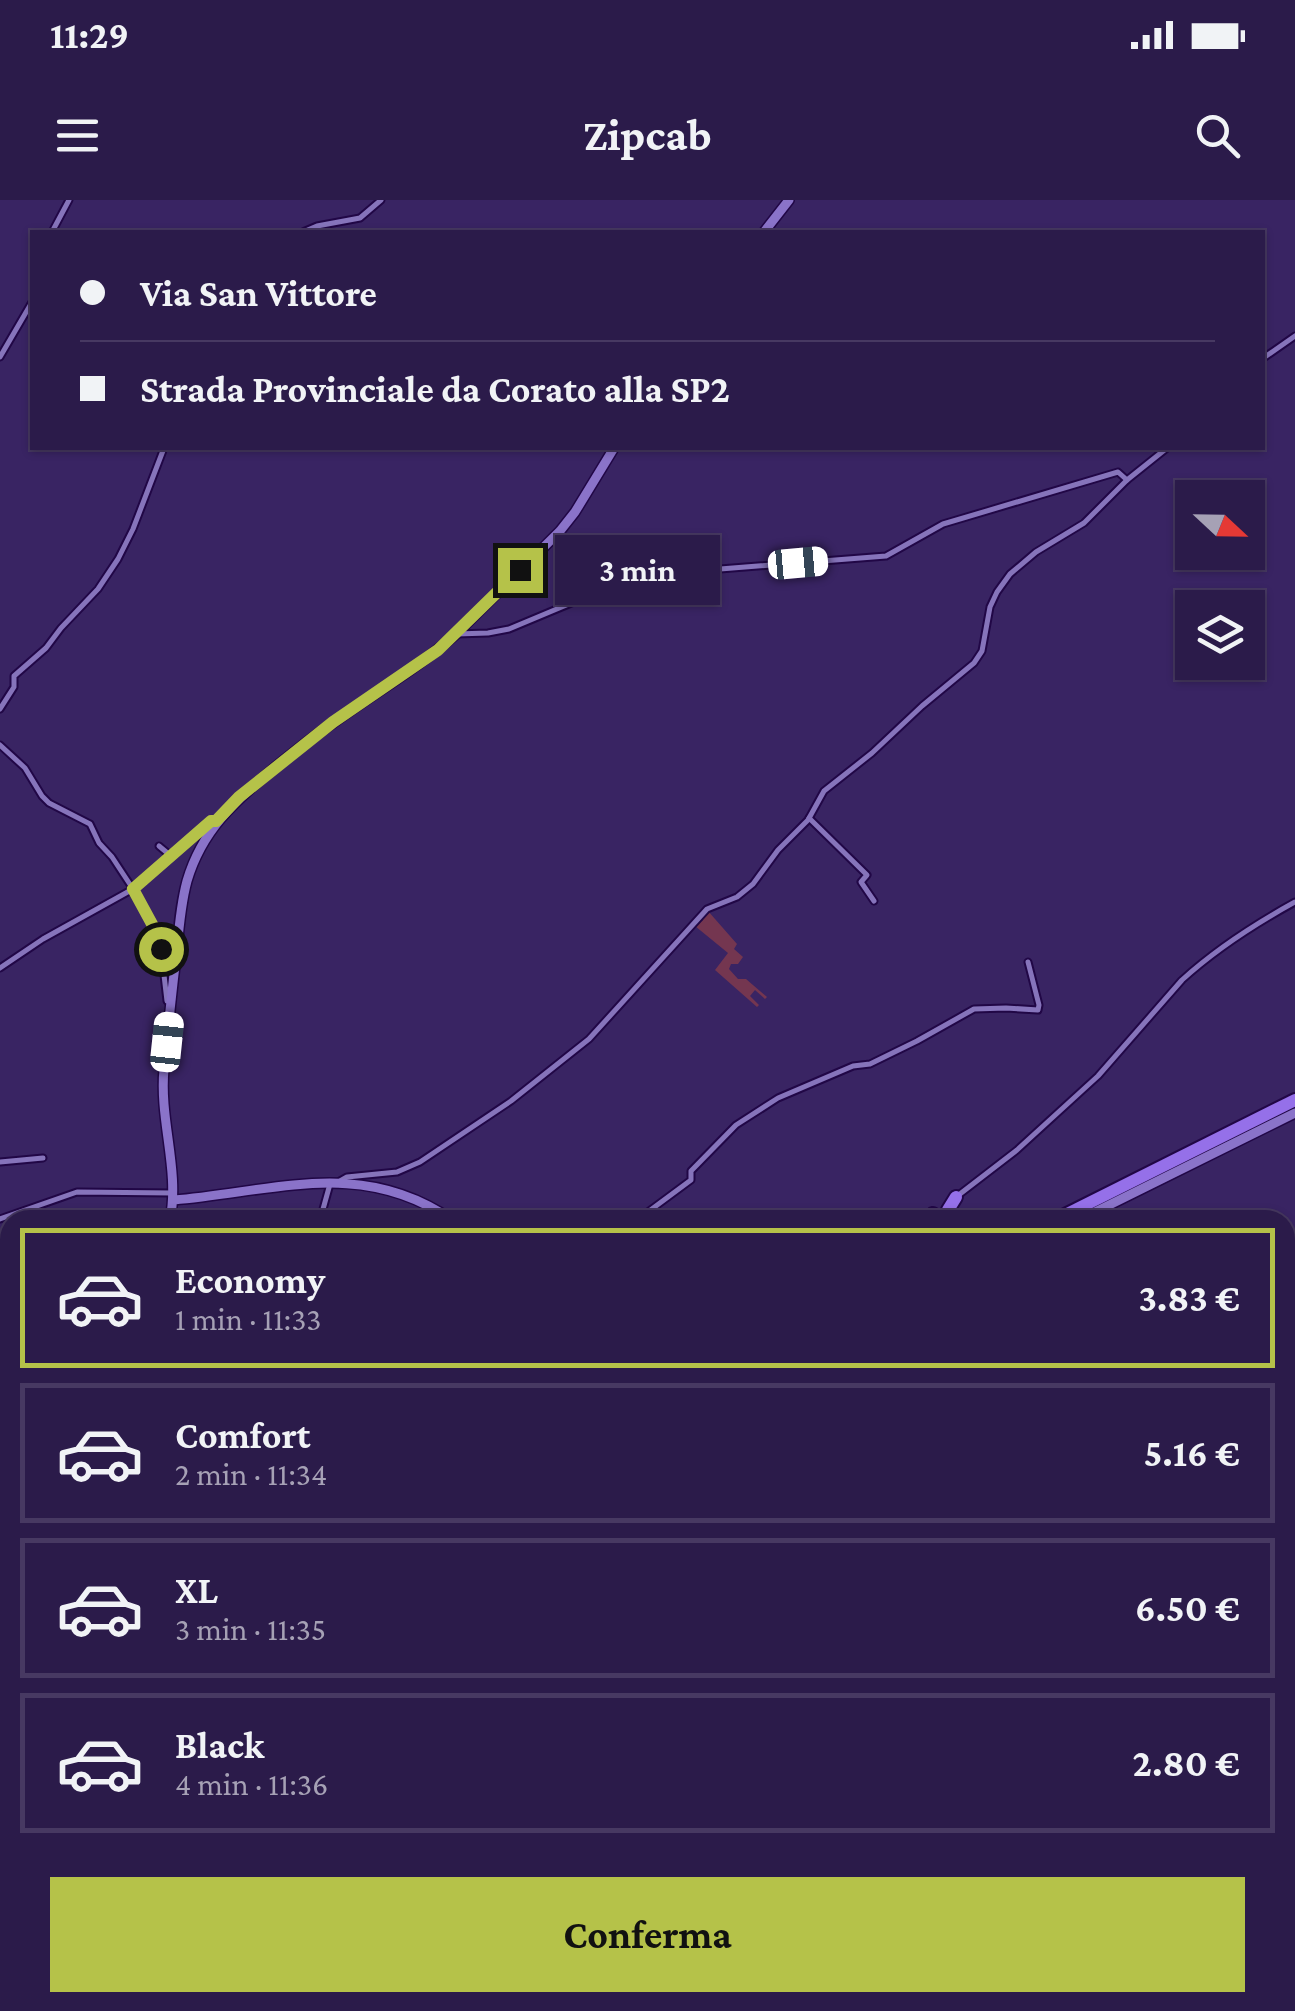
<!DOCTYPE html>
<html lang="it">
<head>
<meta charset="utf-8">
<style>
	body { margin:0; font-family:"Crimson Pro",serif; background:#372854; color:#f1f3f6; height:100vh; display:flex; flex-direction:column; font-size:38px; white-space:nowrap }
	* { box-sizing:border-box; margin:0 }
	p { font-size:32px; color:#a6a1b5 }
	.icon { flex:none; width:55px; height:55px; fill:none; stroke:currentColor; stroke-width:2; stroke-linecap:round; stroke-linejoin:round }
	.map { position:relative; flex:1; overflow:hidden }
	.side { position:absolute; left:0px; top:1010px; width:1295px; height:802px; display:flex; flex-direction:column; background:#2b1b4a; border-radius:30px 30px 0 0; box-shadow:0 2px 8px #0004,0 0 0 2px #473962 }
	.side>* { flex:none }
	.guide { position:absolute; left:30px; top:30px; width:1235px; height:220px; border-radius:0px; box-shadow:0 2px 8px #0004,0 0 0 2px #473962; display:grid; align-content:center; height:220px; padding:0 50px; background:#2b1b4a }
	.needle { width:65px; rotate:112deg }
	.fabs { position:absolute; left:1175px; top:280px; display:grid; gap:20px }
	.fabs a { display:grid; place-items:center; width:90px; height:90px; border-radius:0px; background:#2b1b4a; box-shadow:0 2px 8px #0004,0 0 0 2px #473962; font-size:50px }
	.end { position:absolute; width:45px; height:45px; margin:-22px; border:12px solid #b5c249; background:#111; box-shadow:0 0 0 5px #111 }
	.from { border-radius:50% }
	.bubble { position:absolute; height:70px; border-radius:0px; background:#2b1b4a; box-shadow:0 2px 8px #0004,0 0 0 2px #473962; font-size:32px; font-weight:700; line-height:70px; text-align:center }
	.car { position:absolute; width:30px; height:60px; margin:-30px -15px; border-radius:12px; box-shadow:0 0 8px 2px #0007; background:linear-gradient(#fff 24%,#345 0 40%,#fff 0 76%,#345 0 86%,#fff 0) }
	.guide b { display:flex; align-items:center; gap:35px; height:95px; font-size:38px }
	.guide b+b { border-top:2px solid #473962 }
	.guide i { width:25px; height:25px; background:#f1f3f6 }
	ul { padding:18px 0 0; list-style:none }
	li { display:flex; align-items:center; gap:30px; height:140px; margin:0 20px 15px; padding:0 30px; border:5px solid #473962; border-radius:0px }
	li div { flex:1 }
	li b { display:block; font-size:38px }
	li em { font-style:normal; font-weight:700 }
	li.current { border-color:#b5c249 }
	li>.icon { width:90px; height:90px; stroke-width:1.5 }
	.primary-button { display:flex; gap:20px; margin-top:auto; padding:20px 50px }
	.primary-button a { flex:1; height:115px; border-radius:0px; background:#b5c249; color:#111; font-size:40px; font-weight:700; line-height:115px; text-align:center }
	.status { display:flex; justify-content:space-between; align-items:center; height:70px; padding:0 50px; background:#2b1b4a; direction:ltr }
	.status svg { height:28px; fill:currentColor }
	header { display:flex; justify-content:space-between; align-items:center; height:130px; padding:0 50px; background:#2b1b4a; font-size:45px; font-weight:700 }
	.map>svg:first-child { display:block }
	.green { fill:#743650 }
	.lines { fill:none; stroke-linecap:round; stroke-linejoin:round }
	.street-casing { stroke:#210746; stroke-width:9 }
	.secondary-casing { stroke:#210746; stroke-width:12 }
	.primary-casing { stroke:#210746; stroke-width:14 }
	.highway-casing { stroke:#210746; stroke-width:16 }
	.street { stroke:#8674bb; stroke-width:5 }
	.secondary { stroke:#8a73c9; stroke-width:9 }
	.primary { stroke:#8f72d7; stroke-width:10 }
	.highway { stroke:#9570e9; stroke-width:12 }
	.rail { stroke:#7f70a4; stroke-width:2.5; stroke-dasharray:20 10; stroke-linecap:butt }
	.route { stroke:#b5c249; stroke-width:12 }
</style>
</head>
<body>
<div class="status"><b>11:29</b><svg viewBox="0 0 49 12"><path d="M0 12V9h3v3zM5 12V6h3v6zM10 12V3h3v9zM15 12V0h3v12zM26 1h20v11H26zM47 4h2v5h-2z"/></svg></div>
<header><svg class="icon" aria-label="menu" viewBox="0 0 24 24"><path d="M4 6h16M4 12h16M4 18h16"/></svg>Zipcab<svg class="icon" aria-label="search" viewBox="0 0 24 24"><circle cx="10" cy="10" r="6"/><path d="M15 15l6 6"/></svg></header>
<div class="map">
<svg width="1295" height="1811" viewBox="0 0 1295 1811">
	<rect width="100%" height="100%" fill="#392463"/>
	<path class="green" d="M708,711l29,33 -3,5 9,8 -5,7h-7l-2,5 9,10h8l21,18 -2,2 -10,-9 -5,6 9,9 -2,2 -42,-37 13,-17 -33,-27 8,-6v-4z"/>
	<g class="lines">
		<g class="street-casing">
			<g id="street">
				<path d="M52,32l17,-32"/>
				<path d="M303,32l14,-6 43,-8 21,-18"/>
				<path d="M0,157l32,-55"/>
				<path d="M1262,159l33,-23"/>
				<path d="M456,434l32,-1 21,-4 67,-28 85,-15 59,-17 166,-13 57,-32 175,-52 9,8"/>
				<path d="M0,509l14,-22v-11l32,-28 15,-20 37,-39 20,-30 15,-30 31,-81"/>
				<path d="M0,545l25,23 17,28 7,7 41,21 9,19 13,14 21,32 18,34 10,26 6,52"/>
				<path d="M809,618l58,57 -6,7 13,19"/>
				<path d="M159,646l12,10"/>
				<path d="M0,768l43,-29 90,-50 78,-68h5"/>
				<path d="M0,962l43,-4"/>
				<path d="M340,981l7,-4 50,-5 23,-10 91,-61 78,-62 118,-130 30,-12 16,-13 25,-34 30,-30 16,-29 48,-38 50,-47 52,-43 8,-12 8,-44 7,-15 13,-18 26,-22 48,-29 43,-43 40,-32"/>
				<path d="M956,997l61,-47 81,-74 84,-96c33,-30 73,-56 113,-78"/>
				<path d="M0,1019l77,-27 95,1"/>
				<path d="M320,1020l10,-36"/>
				<path d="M637,1020l54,-40v-9l45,-46 42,-27 75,-32 17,-2 47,-23 57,-32 32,-1 32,2 1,-5 -11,-43"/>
				<path d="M0,1063l10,68"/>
				<path d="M3,1152l7,-10"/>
				<path d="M0,1290l10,-14"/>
				<path d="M0,1298l10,-13"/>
				<path d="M0,1328l10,-12"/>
				<path d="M0,1348l10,7"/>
				<path d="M0,1375l10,-13"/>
				<path d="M2,1407l8,-14"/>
				<path d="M5,1409l-5,12 10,4"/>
				<path d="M0,1448l10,4"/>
				<path d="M0,1465l10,4"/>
				<path d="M0,1501l10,-26"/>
				<path d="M0,1506l10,4"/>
				<path d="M0,1518l10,4"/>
				<path d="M0,1561l7,-17"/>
				<path d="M0,1570l10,-5"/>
				<path d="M0,1584l10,13"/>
				<path d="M0,1608l10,12"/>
				<path d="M0,1614l10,-9"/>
				<path d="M0,1622l10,-8"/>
				<path d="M0,1635l10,12"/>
				<path d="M0,1649l10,-10"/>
				<path d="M0,1668l10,-11"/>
				<path d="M0,1673l9,4 -5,10"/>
				<path d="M0,1710l10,-15"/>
				<path d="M2,1744l1,-28"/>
				<path d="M10,1767l-10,26 10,3"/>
				<path d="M1285,1801l10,1"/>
				<path d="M32,1802l19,9"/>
				<path d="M75,1802l19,9"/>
				<path d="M340,1802l16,9"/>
				<path d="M0,1806l15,5"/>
				<path d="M99,1811v-9"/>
				<path d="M138,1811l4,-9"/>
				<path d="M164,1811l8,-9"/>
				<path d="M294,1811l8,-9"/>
				<path d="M838,1811l23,-9"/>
			</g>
		</g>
		<g class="secondary-casing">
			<g id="secondary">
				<path d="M764,32l25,-32"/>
				<path d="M174,1000c99,-8 187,-43 278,20"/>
				<path d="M170,1020c10,-50 -11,-100 -6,-151 4,-40 8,-80 13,-120 2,-23 4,-46 10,-68 15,-51 47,-79 86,-112 20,-16 39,-32 60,-46 41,-30 85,-55 123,-89l104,-103 15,-19 39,-64"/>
				<path d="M1083,1020l6,-5 206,-102"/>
				<path d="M0,1168l10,1"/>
				<path d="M0,1259l10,9"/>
				<path d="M1285,1361l10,-1"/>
				<path d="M0,1537l10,4"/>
				<path d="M124,1811l1,-9"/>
			</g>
		</g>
		<g class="primary-casing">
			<path id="primary" d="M904,1802l3,9"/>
		</g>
		<g class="highway-casing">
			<g id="highway">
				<path d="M933,1014l1,6"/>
				<path d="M946,1020l2,-10 8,-13"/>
				<path d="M1055,1020l240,-120"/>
				<path d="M0,1157l10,1"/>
			</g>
		</g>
		<use href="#street" class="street"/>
		<use href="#secondary" class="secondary"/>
		<use href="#primary" class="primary"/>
		<use href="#highway" class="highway"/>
		<g class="rail">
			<path d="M1285,1481l10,-2"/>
			<path d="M672,1811l18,-9"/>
		</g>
	</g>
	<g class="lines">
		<path class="route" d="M161,749l-9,-25 -19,-35 78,-68h5l23,-24 94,-75 105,-72 82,-80"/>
	</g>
</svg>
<div class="fabs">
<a><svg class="needle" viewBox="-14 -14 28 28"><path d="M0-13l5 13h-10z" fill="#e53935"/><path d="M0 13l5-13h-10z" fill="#a6a1b5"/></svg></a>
<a><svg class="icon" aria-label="layers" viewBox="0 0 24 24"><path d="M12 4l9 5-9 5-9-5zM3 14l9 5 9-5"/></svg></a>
</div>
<i class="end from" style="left:161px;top:749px"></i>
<i class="end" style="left:520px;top:370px"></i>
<div class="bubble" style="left:555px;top:335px;width:165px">3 min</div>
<i class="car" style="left:798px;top:363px;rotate:85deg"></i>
<i class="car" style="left:167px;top:842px;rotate:6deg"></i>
<div class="guide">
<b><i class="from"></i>Via San Vittore</b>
<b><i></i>Strada Provinciale da Corato alla SP2</b>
</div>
<section class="side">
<ul>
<li class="current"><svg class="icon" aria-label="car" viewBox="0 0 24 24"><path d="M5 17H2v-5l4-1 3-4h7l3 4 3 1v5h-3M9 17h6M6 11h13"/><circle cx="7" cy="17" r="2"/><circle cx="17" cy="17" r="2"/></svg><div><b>Economy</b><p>1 min · 11:33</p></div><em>3.83 €</em></li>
<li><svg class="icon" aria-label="car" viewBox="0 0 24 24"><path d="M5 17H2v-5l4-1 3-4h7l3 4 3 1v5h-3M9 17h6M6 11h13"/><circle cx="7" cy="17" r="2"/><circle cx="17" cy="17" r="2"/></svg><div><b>Comfort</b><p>2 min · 11:34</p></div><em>5.16 €</em></li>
<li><svg class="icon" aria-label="car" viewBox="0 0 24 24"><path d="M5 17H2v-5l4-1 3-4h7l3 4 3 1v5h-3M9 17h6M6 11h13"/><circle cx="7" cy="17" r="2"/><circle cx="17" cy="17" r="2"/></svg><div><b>XL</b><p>3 min · 11:35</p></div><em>6.50 €</em></li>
<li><svg class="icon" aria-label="car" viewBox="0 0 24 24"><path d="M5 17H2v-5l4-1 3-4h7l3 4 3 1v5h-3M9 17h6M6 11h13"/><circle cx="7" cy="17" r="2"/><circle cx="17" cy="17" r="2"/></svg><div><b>Black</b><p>4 min · 11:36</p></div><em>2.80 €</em></li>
</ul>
<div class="primary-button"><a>Conferma</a></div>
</section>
</div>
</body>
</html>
